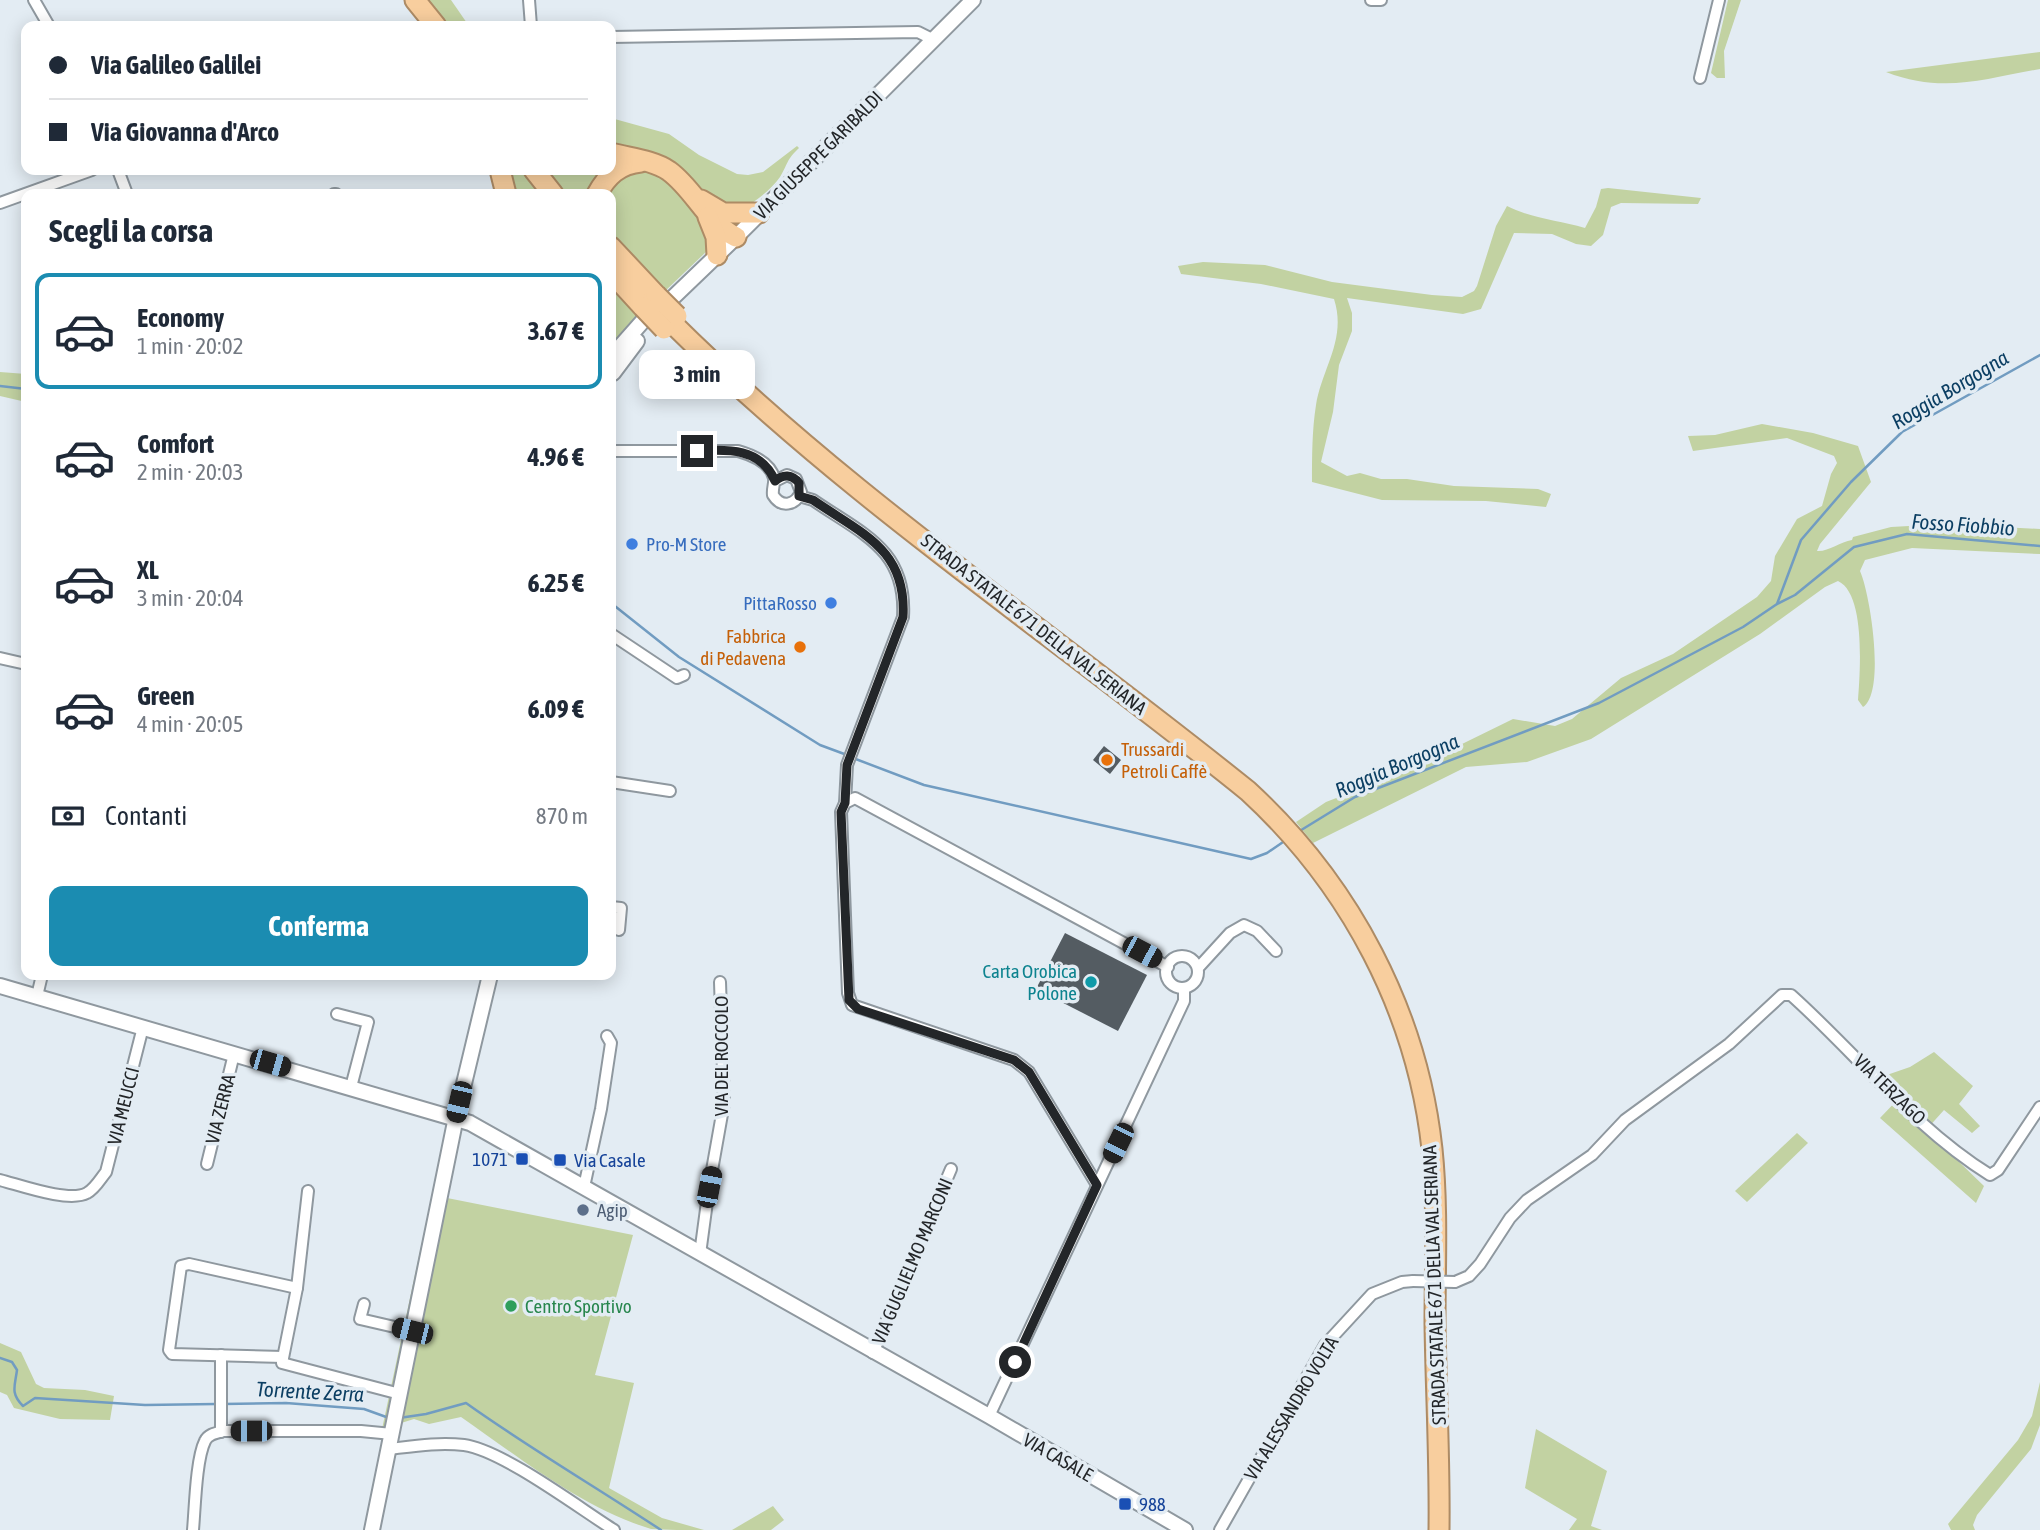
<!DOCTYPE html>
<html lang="it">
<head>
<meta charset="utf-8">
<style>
	body { margin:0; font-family:"Asap Condensed",sans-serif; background:#f2f2f3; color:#1f2937; height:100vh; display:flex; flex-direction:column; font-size:26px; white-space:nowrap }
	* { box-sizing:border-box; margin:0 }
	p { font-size:23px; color:#747a83 }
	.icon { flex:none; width:38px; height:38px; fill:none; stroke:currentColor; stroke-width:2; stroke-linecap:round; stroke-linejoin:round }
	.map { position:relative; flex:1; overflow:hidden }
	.panel { position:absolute; left:21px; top:189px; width:595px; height:791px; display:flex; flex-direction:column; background:#fff; border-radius:14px; box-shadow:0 4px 18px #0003 }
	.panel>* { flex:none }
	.banner { position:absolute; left:21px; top:21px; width:595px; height:154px; border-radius:14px; box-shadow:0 4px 18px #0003; display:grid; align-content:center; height:154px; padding:0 28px; background:#fff }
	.end { position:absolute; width:32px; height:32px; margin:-16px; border:9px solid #232629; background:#fff; box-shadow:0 0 0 4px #fff }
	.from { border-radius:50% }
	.bubble { position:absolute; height:49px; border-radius:14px; background:#fff; box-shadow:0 4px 18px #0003; font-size:23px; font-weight:700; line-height:49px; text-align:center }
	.car { position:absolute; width:21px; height:42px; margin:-21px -10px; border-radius:9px; box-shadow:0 0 5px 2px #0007; background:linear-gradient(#222 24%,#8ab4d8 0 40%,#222 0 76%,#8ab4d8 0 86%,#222 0) }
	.banner b { display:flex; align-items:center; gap:24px; height:66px; font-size:26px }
	.banner b+b { border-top:2px solid #e0e1e3 }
	.banner i { width:18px; height:18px; background:#1f2937 }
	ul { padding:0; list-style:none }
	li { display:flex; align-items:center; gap:21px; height:116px; margin:0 14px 10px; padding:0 14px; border:4px solid transparent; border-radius:14px }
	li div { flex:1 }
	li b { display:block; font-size:26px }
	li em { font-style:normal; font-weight:700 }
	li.current { border-color:#1b8cb1 }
	li>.icon { width:63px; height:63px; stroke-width:1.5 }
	h2 { padding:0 28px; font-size:32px; line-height:84px }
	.pay { display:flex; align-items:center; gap:18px; height:77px; padding:0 28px; font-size:26px }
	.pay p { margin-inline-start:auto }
	.cta { display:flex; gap:14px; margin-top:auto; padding:14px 28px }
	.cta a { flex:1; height:80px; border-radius:14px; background:#1b8cb1; color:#fff; font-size:28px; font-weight:700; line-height:80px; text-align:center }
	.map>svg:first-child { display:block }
	.green { fill:#c2d2a2 }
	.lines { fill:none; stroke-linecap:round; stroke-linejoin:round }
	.stream { stroke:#719cc1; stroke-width:2.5 }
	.building { fill:#545c62 }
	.minor-casing { stroke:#8f989f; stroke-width:14 }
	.tertiary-casing { stroke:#8f989f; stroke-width:18 }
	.trunk-casing { stroke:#ad8b65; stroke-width:23 }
	.minor { stroke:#fff; stroke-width:10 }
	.tertiary { stroke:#fff; stroke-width:14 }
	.trunk { stroke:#f8ce9e; stroke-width:19 }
	.minor-bridge-casing { stroke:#8f989f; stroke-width:14; stroke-linecap:butt }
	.trunk-bridge-casing { stroke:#ad8b65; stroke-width:23; stroke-linecap:butt }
	.minor-bridge { stroke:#fff; stroke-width:10 }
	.trunk-bridge { stroke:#f8ce9e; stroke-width:19 }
	.route { stroke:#232629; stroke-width:9 }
	.shop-dot { fill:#3f7fe0; stroke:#e3ecf3; stroke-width:2.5 }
	.food-dot { fill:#e8710a; stroke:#e3ecf3; stroke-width:2.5 }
	.culture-dot { fill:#0f9aa8; stroke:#e3ecf3; stroke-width:2.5 }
	.transit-dot { fill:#1a4fb4; stroke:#e3ecf3; stroke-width:2.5 }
	.service-dot { fill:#5c6f8a; stroke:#e3ecf3; stroke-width:2.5 }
	.leisure-dot { fill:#2e9e5b; stroke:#e3ecf3; stroke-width:2.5 }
	.labels { text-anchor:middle; stroke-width:7; stroke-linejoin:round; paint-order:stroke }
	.street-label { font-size:19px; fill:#232629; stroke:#e3ecf3 }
	.shop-label { font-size:19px; fill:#366cbe; stroke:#e3ecf3; text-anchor:start }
	.food-label { font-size:19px; fill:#c56008; stroke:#e3ecf3; text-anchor:end }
	.culture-label { font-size:19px; fill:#0d838f; stroke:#e3ecf3; text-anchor:end }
	.transit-label { font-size:19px; fill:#164399; stroke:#e3ecf3; text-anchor:start }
	.service-label { font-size:19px; fill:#4e5e75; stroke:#e3ecf3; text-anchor:start }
	.leisure-label { font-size:19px; fill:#27864d; stroke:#e3ecf3; text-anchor:start }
	.water-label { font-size:21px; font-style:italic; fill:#0c3f63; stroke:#e3ecf3 }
</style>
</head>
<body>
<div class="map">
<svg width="2040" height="1530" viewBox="0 0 2040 1530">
	<rect width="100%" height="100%" fill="#e3ecf3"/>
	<g class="green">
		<path d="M429,0h22l18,26h-23z"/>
		<path d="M1728,0h13l-17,51 1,27h-8l-6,-5z"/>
		<path d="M2040,52v17c-57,10 -97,25 -154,3z"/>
		<path d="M611,118l58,16 30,21 38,19 11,1 15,-3 34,-26 2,2c-13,12 -11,16 -19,29 -8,12 -24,24 -36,31l-33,-6 -35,-37 -15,-9 -50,-7z"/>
		<path d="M505,170h18l19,24h-31z"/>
		<path d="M543,170h62l-15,24h-28z"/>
		<path d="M652,170c30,16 44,41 60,70l-5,11 -45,43 -51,-52v-48h-9l24,-23z"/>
		<path d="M1608,188l93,10 -3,6 -77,-1 -10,4 -8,28 -12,11 -15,-2 -24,-10 -38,-1 -33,76 -18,5 -116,-16 5,15v18l-13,34 -6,47 -12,50 26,14 13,-3 21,6h26l47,7 84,3 13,5 -5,13 -60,-6 -104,-1 -70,-18c0,-25 0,-52 4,-77 6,-37 31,-66 18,-106l-73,-15 -80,-10 -3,-8 25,-4 62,3 67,17 100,13 30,2 12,-6 3,-5 19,-60 11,-20c26,13 51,14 78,22l11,-21 5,-18z"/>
		<path d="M611,283l32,34 -32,30z"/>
		<path d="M0,372l26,2v28l-26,-6z"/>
		<path d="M1762,424l51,9 45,13 13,36 -51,62 -3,7c11,1 23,-9 35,-11l1,-3 38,-10 54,-3 95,5v25l-128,-6 -47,12 -5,11c10,22 26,121 3,136l-5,-7c2,-27 8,-106 -20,-119l-13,6 -65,47 -169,105 -64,23 -61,5 -153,76 -17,-21 30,-20 85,-33 102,-50 42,7 17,-7 49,-41 52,-24 84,-57 14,-16 4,-25 22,-37 25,-13 9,-32 6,-11 -3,-7 -47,-18 -94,13 -5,-15 27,-1z"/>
		<path d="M1934,1052l39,34 -14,18 21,22 -8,7 -28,-23 -18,20 58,56 -8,17 -96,-85 22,-23 -21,-18 29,-10z"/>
		<path d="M1797,1133l11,10 -61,59 -12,-11z"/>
		<path d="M432,1195l201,40 -38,140 39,8 -25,105 53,30 42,12c-16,0 -38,0 -53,-1 -69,-21 -131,-71 -190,-112l-32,7 -15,-5 -32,10z"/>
		<path d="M0,1343l21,9 15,32 8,4 41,2 29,6 -4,24 -50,-1 -46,-11 -7,-13 -7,-3z"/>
		<path d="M2040,1382v43l-9,24 -54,66 -4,10 2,5h-24l-3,-6 70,-84 14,-24z"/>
		<path d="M1536,1429l71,42 -16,55 11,4h-33l8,-11 -52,-31z"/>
		<path d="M773,1506l11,14 -13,10h-39z"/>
	</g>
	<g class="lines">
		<g class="stream">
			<path d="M0,386l26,3"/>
			<path d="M611,603l68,54 141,88 27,10"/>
			<path d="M1777,604l18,-9 59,-48 53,-13 133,12"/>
			<path d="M853,758l71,27 327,74 16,-6 19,-13"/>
			<path d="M1298,832l57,-35 244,-94 144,-76 34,-23 24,-64 50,-58 51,-50 138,-77"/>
			<path d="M0,1358l12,4 5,8c-2,16 -7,23 6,36l12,-8 110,7 71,-1"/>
			<path d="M223,1404l63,-1 78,6 25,9"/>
			<path d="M399,1418l27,-4 40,-11c63,45 130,84 195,127"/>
		</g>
	</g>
	<g class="building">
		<path d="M1104,746l17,14 -11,14 -17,-14z"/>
		<path d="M1065,933l82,42 -29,56 -82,-42z"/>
	</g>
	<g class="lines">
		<g class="minor-casing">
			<g id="minor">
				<path d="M34,0l15,26"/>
				<path d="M529,0l2,26"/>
				<path d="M1371,0h10"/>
				<path d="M611,37l307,-5 16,8"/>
				<path d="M1700,78l19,-78"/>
				<path d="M118,170l9,24"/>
				<path d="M334,194h2"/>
				<path d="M0,203l92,-33"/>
				<path d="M611,451h127c14,4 32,11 36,27 1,5 -2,11 -1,17 8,13 22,11 28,-3l-5,-13 -9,-4 -12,6"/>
				<path d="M799,496l14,4c49,34 94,49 90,117l-56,148 -2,38"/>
				<path d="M611,634l66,44 7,-3"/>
				<path d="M0,658l26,6"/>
				<path d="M611,782l59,9"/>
				<path d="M611,907l10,1 -2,22"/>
				<circle cx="1182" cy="972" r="16"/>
				<path d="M1198,968l32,-35 14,-8 13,6 19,20"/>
				<path d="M37,996l5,-21"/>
				<path d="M337,1014l31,8 -17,65"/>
				<path d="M207,1164l27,-110"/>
				<path d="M0,1180c20,5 69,23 87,13 8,-4 14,-15 19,-21l37,-145"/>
				<path d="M1097,1185l-68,-113 -15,-12 -162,-55 -4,-12 -7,-181 4,-9 10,-5 313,169"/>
				<path d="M584,1187l17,-78 10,-66 -4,-7"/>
				<path d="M308,1191l-11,97 -15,75 118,31"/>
				<path d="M700,1254l9,-67 15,-84 -4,-121"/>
				<path d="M1455,1282l14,-6 11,-12 30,-46 17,-18 65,-45 33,-35 104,-76 53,-49h9c66,59 123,133 199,180l8,-5 42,-63"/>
				<path d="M364,1304l-4,15 52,12"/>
				<path d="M873,1353l78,-184"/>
				<path d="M221,1355v77"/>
				<path d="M283,1357l-111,-3 -3,-4 12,-84 8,-2 108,24"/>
				<path d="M989,1416l195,-415v-13"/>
				<path d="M389,1449c25,-3 50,-7 75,-4 38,5 115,63 150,85"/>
				<path d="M193,1530c2,-22 3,-71 12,-89 3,-7 11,-8 19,-10h137l31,3"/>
				<path d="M1220,1530l105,-185 47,-51 30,-12 11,-1"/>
			</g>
		</g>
		<g class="tertiary-casing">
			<g id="tertiary">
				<path d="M611,357l31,-35 19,-13 75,-72 237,-237"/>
				<path d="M613,373l24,-32"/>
				<path d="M0,986l470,137 519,293 196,114"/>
				<path d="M372,1530l84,-413 34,-142"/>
			</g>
		</g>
		<g class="trunk-casing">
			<g id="trunk">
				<path d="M415,0l21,26"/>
				<path d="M611,153c18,5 42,7 58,18 26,19 37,51 67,66"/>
				<path d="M500,170l6,24"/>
				<path d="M534,170l19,24"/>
				<path d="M597,194c10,-18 22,-30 44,-32"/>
				<path d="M701,200l22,13h36"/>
				<path d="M708,217l8,20 1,18"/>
				<path d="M611,247l45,48"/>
				<path d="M611,272l32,35"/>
				<path d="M671,322c176,175 384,313 577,469 102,94 169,220 184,358 6,58 3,117 3,175 1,69 5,137 4,206"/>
			</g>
		</g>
		<use href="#minor" class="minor"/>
		<use href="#tertiary" class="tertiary"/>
		<use href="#trunk" class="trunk"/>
		<g class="minor-bridge-casing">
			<path id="minor-bridge" d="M1413,1281l42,1"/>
		</g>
		<g class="trunk-bridge-casing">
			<g id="trunk-bridge">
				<path d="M656,295l21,21"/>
				<path d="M643,307l21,22"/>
			</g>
		</g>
		<use href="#minor-bridge" class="minor-bridge"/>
		<use href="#trunk-bridge" class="trunk-bridge"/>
	</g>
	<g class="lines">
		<path class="route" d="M697,451c31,-2 64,-3 78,30 8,-7 17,-7 24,2v13l14,4c49,34 94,49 90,117l-56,148 -2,38 -4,9 8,188 9,9 156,51 15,12 68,113 -82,177"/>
	</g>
	<g class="shop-dot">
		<circle cx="632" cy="544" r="7"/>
		<circle cx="831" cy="603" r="7"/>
	</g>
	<g class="food-dot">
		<circle cx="800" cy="647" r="7"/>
		<circle cx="1107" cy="760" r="7"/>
	</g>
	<circle class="culture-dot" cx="1091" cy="982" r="7"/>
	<g class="transit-dot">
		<rect x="515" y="1152" width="14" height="14" rx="3.5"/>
		<rect x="553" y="1153" width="14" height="14" rx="3.5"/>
		<rect x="1118" y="1497" width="14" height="14" rx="3.5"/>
	</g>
	<circle class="service-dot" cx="583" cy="1210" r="7"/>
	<circle class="leisure-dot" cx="511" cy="1306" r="7"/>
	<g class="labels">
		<g class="street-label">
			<text transform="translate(818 155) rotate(-45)" y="7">VIA GIUSEPPE GARIBALDI</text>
			<text transform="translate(1034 624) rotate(38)" y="7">STRADA STATALE 671 DELLA VAL SERIANA</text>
			<text transform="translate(721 1056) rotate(-90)" y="7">VIA DEL ROCCOLO</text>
			<text transform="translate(1890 1089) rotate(44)" y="7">VIA TERZAGO</text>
			<text transform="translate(123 1106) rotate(-76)" y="7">VIA MEUCCI</text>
			<text transform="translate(220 1109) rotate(-76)" y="7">VIA ZERRA</text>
			<text transform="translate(912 1261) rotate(-67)" y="7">VIA GUGLIELMO MARCONI</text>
			<text transform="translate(1434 1285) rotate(-92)" y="7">STRADA STATALE 671 DELLA VAL SERIANA</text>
			<text transform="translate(1291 1408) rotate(-59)" y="7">VIA ALESSANDRO VOLTA</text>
			<text transform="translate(1058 1457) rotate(30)" y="7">VIA CASALE</text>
		</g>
		<g class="shop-label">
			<text x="646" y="551">Pro-M Store</text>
			<text x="817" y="610" text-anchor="end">PittaRosso</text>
		</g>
		<g class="food-label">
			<text x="786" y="643">Fabbrica<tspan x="786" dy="22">di Pedavena</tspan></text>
			<text x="1121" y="756" text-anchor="start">Trussardi<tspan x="1121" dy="22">Petroli Caffè</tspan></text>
		</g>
		<g class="culture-label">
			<text x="1077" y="978">Carta Orobica<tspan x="1077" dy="22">Polone</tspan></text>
		</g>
		<g class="transit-label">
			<text x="508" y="1166" text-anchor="end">1071</text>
			<text x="574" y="1167">Via Casale</text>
			<text x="1139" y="1511">988</text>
		</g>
		<g class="service-label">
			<text x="597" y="1217">Agip</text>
		</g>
		<g class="leisure-label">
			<text x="525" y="1313">Centro Sportivo</text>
		</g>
		<g class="water-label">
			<text transform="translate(1950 390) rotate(-31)" y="7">Roggia Borgogna</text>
			<text transform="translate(1963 525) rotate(4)" y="7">Fosso Fiobbio</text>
			<text transform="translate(1397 766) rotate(-23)" y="7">Roggia Borgogna</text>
			<text transform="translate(310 1392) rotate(3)" y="7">Torrente Zerra</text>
		</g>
	</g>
</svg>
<i class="end from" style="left:1015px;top:1362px"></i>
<i class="end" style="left:697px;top:451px"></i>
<div class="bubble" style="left:639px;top:350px;width:116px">3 min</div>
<i class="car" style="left:1142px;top:952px;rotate:118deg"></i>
<i class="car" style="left:270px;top:1063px;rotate:106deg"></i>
<i class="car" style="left:459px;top:1102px;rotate:193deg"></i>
<i class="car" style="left:1118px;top:1143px;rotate:206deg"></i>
<i class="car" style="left:709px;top:1187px;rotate:11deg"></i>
<i class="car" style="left:412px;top:1331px;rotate:284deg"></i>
<i class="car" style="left:251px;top:1431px;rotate:270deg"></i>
<div class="banner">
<b><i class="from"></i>Via Galileo Galilei</b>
<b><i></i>Via Giovanna d'Arco</b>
</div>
<section class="panel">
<h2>Scegli la corsa</h2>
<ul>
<li class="current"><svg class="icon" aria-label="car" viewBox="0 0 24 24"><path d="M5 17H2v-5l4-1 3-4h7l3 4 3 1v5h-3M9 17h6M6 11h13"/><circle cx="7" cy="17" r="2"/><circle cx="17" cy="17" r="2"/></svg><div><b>Economy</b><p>1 min · 20:02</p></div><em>3.67 €</em></li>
<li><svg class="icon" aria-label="car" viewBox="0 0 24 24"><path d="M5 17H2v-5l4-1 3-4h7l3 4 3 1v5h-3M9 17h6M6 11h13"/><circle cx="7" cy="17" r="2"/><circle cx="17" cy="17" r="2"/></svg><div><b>Comfort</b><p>2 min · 20:03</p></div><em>4.96 €</em></li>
<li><svg class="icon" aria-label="car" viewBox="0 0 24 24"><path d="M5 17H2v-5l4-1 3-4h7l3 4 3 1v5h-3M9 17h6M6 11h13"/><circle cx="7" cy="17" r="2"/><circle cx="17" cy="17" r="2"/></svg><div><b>XL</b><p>3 min · 20:04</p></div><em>6.25 €</em></li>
<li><svg class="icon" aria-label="car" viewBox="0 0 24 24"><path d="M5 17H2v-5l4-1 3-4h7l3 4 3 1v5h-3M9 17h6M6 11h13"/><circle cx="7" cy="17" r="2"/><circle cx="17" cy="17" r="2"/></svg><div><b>Green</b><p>4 min · 20:05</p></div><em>6.09 €</em></li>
</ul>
<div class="pay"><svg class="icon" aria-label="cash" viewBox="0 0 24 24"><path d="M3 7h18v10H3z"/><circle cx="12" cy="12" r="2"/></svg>Contanti<p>870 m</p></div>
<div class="cta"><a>Conferma</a></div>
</section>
</div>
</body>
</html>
